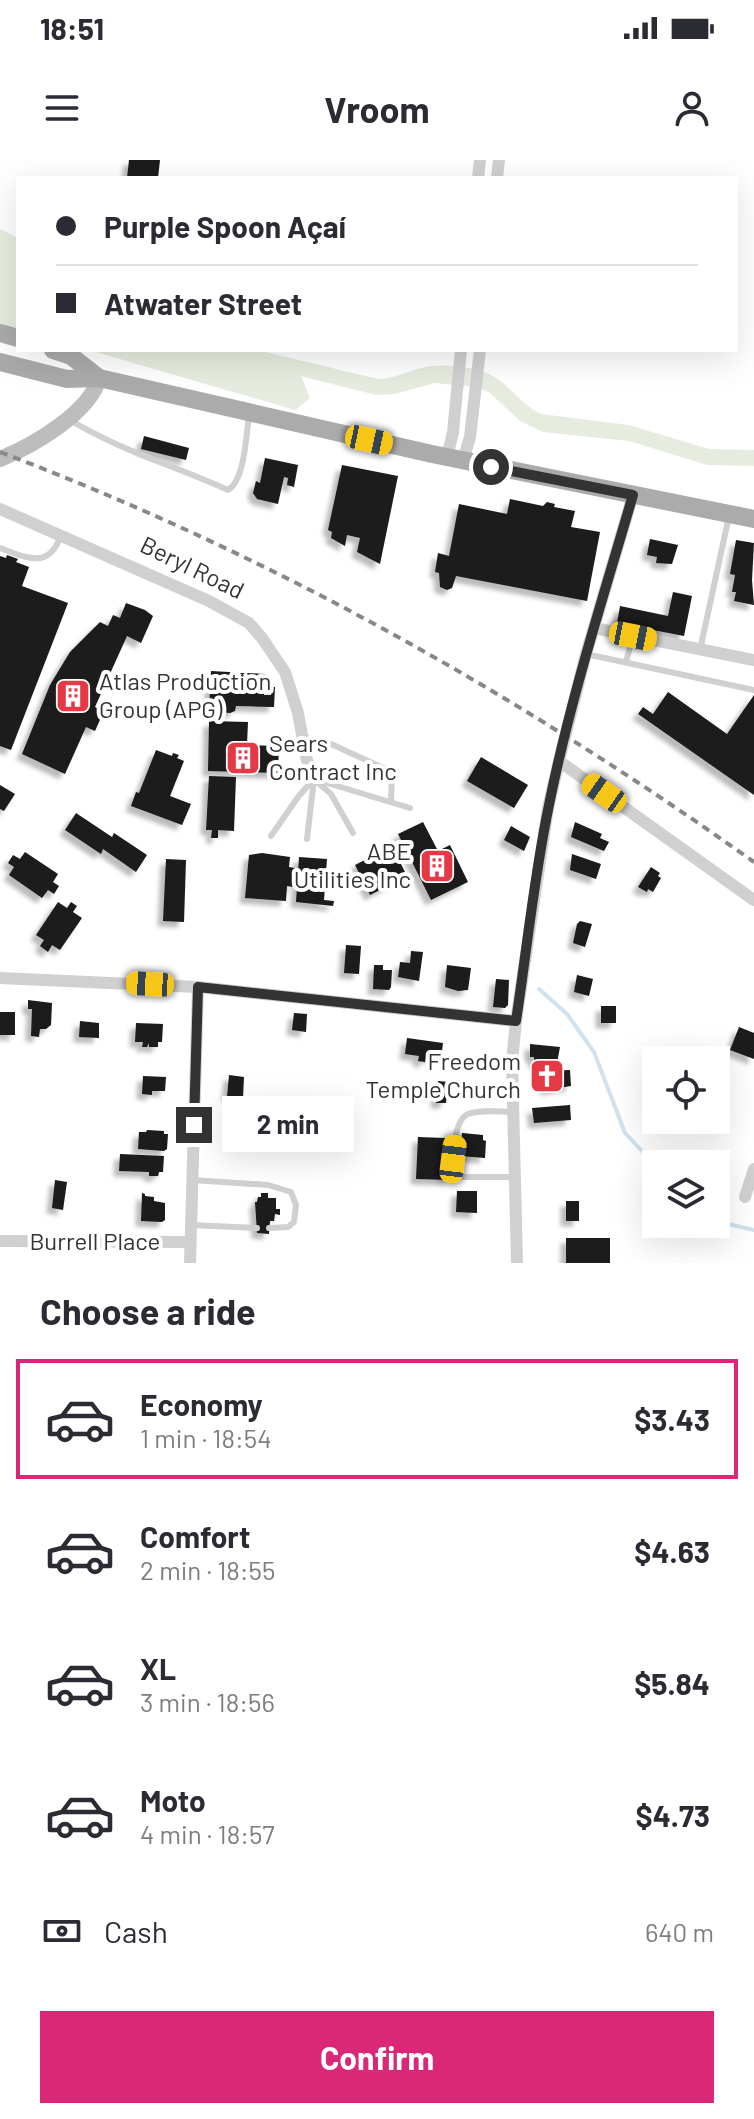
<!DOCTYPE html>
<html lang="en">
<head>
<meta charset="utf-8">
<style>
	body { margin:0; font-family:Barlow,sans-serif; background:#f2f2f3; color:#2b2b33; height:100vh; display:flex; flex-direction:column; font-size:30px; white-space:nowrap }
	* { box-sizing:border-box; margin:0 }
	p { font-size:26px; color:#7c7c81 }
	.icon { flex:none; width:44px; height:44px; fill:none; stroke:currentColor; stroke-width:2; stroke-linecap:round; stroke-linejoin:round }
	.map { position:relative; height:1103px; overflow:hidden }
	.sheet { display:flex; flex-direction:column; background:#fff; flex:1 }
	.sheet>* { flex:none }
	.banner { position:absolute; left:16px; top:16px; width:722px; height:176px; border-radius:0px; box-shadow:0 8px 32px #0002; display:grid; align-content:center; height:176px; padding:0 40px; background:#fff }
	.tools { position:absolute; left:642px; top:886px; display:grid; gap:16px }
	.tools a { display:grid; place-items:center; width:88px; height:88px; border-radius:0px; background:#fff; box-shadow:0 8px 32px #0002; font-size:40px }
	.end { position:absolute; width:36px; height:36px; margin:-18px; border:10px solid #333; background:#fff; box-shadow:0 0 0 4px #fff }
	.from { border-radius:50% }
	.bubble { position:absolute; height:56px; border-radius:0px; background:#fff; box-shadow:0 8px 32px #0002; font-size:26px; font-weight:700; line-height:56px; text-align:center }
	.car { position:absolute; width:24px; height:48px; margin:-24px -12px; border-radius:10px; box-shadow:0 0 6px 2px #0007; background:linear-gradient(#f5c518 24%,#345 0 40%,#f5c518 0 76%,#345 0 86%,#f5c518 0) }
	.banner b { display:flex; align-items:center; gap:28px; height:76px; font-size:30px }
	.banner b+b { border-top:2px solid #e1e1e2 }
	.banner i { width:20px; height:20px; background:#2b2b33 }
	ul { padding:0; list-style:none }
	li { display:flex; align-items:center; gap:24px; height:120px; margin:0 16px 12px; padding:0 24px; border:4px solid transparent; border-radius:0px }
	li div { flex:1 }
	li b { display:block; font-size:30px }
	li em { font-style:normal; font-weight:700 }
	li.current { border-color:#db2777 }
	li>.icon { width:72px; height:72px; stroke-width:1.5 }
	h2 { padding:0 40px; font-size:36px; line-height:96px }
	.pay { display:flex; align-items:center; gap:20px; height:88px; padding:0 40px; font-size:30px }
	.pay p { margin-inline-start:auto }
	.primary-button { display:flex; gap:16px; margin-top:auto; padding:16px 40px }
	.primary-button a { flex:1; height:92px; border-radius:0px; background:#db2777; color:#fff; font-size:32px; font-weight:700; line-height:92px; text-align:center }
	.status { display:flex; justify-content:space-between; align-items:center; height:56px; padding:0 40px; background:#fff; direction:ltr }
	.status svg { height:22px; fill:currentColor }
	header { display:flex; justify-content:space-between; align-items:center; height:104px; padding:0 40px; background:#fff; font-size:36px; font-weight:700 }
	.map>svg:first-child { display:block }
	.green { fill:#e6ecdf }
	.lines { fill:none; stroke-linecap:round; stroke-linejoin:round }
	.stream { stroke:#cfe2ee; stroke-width:4 }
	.building { fill:#1a1a1a; filter:url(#shadow) }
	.lane { stroke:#d0d0d0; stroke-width:6 }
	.street { stroke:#d0d0d0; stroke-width:12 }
	.secondary { stroke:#bdbdbd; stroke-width:16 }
	.primary { stroke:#ababab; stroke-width:18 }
	.rail { stroke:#888; stroke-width:4; stroke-dasharray:8 6; stroke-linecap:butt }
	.route { stroke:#333; stroke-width:10 }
	.labels { text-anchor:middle; stroke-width:8; stroke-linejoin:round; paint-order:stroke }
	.street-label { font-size:24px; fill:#333; stroke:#fff }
	.poi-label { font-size:24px; fill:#333; stroke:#fff; text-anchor:start }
</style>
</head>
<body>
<div class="status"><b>18:51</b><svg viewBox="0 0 49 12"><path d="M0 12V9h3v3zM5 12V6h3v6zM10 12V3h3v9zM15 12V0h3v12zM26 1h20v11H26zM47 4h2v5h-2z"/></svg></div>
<header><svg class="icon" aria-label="menu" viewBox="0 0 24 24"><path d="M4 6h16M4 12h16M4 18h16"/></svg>Vroom<svg class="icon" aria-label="person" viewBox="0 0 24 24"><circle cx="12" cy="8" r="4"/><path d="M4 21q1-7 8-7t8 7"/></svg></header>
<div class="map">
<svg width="754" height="1103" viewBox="0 0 754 1103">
	<defs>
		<filter id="shadow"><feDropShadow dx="-5.5" dy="5.5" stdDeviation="2" flood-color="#0004"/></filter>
	</defs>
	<rect width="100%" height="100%" fill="#fff"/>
	<g class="green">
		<path d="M0,69l18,9v92l-18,-6z"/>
		<path d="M89,190h168l121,29c15,0 28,-7 43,-11 20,-5 51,-2 70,7 19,10 30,30 50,39l88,11 80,24 45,1v16l-47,-1 -78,-24 -86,-9 -23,-11 -30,-28 -14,-6 -41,-4 -40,11 -19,1 -75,-19 9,22 -15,12z"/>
	</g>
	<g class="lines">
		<g class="stream">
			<path d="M539,829l28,25 27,38 31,81 31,33"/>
			<path d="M716,1061l38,9"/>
		</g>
	</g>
	<g class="building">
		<path d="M129,0h31l-2,18h-31z"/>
		<path d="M144,276l45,12 -3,12 -45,-11z"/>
		<path d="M265,298l33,7 -4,22 -7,-2 1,-7 -4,-1 -6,27 -21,-5 -4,-6 3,-12 4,2z"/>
		<path d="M342,305l56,11 -18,88 -23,-12 3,-14 -13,-3 -2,11 -14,-8 1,-6 -4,-2z"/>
		<path d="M510,339l33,7 4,-4 8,2 -1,3 21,4 -4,16 29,5 -13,69 -131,-25 -4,12 -5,2 -7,-3 -1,-14 -4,-1 3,-19 11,3 10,-52 48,10z"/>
		<path d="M650,379l28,6 -6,19 -16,-1 1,-6 -10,-2z"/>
		<path d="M736,380l18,3 -2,37 2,25 -20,-4 2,-9h-4l3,-17 -5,-1z"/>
		<path d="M7,395l11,4 -2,3 13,5 -7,19 46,17 -57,147 -11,-4v-190l6,2z"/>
		<path d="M673,432l19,4 -8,40 -67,-13 3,-17 48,10z"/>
		<path d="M126,443l19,7 8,6 -12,27 -14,-7 -32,71 9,4 -9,20 -9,-4 -21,47 -43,-20 28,-69 20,-33 30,-30 8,4 5,-11 7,3z"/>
		<path d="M211,511l54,3 -1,21h7l1,-8h3l-1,20 -38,-1 -1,5 -5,2 -21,-2z"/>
		<path d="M668,532l59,42 27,-39v100l-116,-81 5,-7 10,7z"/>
		<path d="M209,561l39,1 -1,23 32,1 -1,27 -70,-2z"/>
		<path d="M156,590l16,6 1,-3 6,2 -2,3 7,3 -14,35 21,8 -9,21 -51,-19 5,-14 3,1z"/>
		<path d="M481,597l47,28 -14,23 -47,-27z"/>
		<path d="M209,616l27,1 -2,54 -16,-1v8h-7l1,-8h-6z"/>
		<path d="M0,625l15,9 -11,17 -4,-2z"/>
		<path d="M76,653l36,24 2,-4 33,22 -11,17 -33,-23 -2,5 -36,-24z"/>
		<path d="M423,662l15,29 12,-6 18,37 -37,18 -33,-66z"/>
		<path d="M575,662l27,12 -2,4 9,4 -5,9 -33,-14z"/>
		<path d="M511,666l19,11 -6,14 -20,-11z"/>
		<path d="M392,686l15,30 -37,19 -15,-30z"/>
		<path d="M25,692l33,22 -5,8 6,4 -5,8 -6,-4 -6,8 -33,-23 5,-8 -6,-4 5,-8 7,4z"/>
		<path d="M262,693l28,4 -1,10 6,1 -2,19 -6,-1 -1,15 -41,-3 4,-43z"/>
		<path d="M572,694l29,10 -5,15 -26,-9z"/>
		<path d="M299,697l28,2 -3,41 10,1 -1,5 -37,-4z"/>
		<path d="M166,699l20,1 -2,62 -21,-1z"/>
		<path d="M651,707l9,6 -2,3 3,2 -8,14 -5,-3 -1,3 -9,-5z"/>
		<path d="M58,742l9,6 4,-6 6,4 -4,6 9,6 -22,32 -8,-5 -4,7 -8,-6 4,-6 -8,-5z"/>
		<path d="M580,761l12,3 -7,23 -12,-4 4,-19z"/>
		<path d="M346,785l15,1 -2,28 -15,-1z"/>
		<path d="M411,791l12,1 -4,29 -21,-4 2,-15 10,1z"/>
		<path d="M374,805h9v5h9l-1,17 -2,3 -16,-1z"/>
		<path d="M447,805l24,3 -3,22 -10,1 -13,-4z"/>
		<path d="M577,815l16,4 -4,17 -15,-4z"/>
		<path d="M496,819l13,1 -1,25 -3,3 -12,-1z"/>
		<path d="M28,840l24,3 -1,22 -5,4h-6l-1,8 -8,-1 1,-27h-4z"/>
		<rect x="601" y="846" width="15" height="17"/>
		<rect x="0" y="852" width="15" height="23"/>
		<path d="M294,853l13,1 -1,18 -14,-2z"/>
		<path d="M80,861l19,2v15l-20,-1z"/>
		<path d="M136,863l27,1 -1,18h-4v5h-9v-4l-2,4h-5l1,-5h-8z"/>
		<path d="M739,867l15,6v26l-24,-9z"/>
		<path d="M407,878l36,5 -2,16 -15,-2 -1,5 -7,-1 1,-5 -14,-2z"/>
		<path d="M530,884l30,3 -3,16h-23v-6h-4z"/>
		<path d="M570,910l1,16 -25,4 -1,-19z"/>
		<path d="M229,915l15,2 -1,21 -16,-1z"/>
		<path d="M143,916l23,1 -1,14h-13v4l-10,-1z"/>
		<path d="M438,921l10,1 -2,21h-10z"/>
		<path d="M570,945l1,15 -37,3 -2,-15z"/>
		<path d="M147,970l17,1v3h4l-1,15 -3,2 -26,-2 1,-17h7z"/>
		<path d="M462,973l21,2v5l3,1 -1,17 -25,-2z"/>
		<path d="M418,977l27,1 -1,9 6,1 -1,32 -33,-1z"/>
		<path d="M120,994l44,2 -1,16h-4l-1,4h-9v-4l-30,-1z"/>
		<path d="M55,1020l12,2 -4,28 -11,-2z"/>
		<path d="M457,1031h20v22l-21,-1z"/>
		<path d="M142,1033l3,1v2l9,1v4l11,2v17l-3,2 -21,-1z"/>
		<path d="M261,1033h7v5h8v11h4v6l-5,-1 -1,7h-4l-1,13 -12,-1 -2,-31h2l1,-5h3z"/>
		<rect x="566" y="1041" width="13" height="20"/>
		<rect x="566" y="1078" width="44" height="25"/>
	</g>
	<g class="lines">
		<g class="lane">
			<path d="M70,260c49,30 105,46 158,70 17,-10 18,-55 21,-74"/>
			<path d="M0,388c27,10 49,22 61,-13"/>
			<path d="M700,490l29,-134"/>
			<path d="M586,494l168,36"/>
			<path d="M626,502l7,-26"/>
			<path d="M302,577l29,7 61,28 -1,30"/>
			<path d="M314,619l96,29"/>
			<path d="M317,622l14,12 22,39"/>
			<path d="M271,676l27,-39 16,-18"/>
			<path d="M307,679l7,-60"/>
			<path d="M513,952c-13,0 -32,-3 -45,2 -15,6 -15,45 -15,60l2,3h58"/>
			<path d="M192,1020l76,5 23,7 5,13 -2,17 -6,5 -19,1"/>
			<path d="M192,1065l65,3"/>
		</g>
		<g class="street">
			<path d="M478,18l2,-18"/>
			<path d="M497,18l2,-18"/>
			<path d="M447,297l6,-25 8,-82"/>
			<path d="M463,301l7,-24 10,-87"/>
			<path d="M0,349l209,92 40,22 13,15 23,34 13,41 8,44 8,22"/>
			<path d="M594,468l160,32"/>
			<path d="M559,601l195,139"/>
			<path d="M0,818l198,9 318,34"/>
			<path d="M745,1037l9,-28"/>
			<path d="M0,1081l190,1"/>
			<path d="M190,1103l8,-276"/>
			<path d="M517,1103l-5,-202 4,-40 32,-213 11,-47 27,-107 47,-159"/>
		</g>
		<path class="secondary" d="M0,299c32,-13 90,-46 99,-81"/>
		<g class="primary">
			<path d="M0,173l18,5"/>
			<path d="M53,190l18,6 28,22"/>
			<path d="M0,202l67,17 32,-1 333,76 322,65"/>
		</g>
		<path class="rail" d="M0,292c272,103 517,242 754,410"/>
	</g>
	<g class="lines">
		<path class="route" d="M194,965l4,-138 318,34c11,-72 18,-145 33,-216 21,-105 54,-207 84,-310l-142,-28"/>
	</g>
	<defs>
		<g id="building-square" transform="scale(1.8)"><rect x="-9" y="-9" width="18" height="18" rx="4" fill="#e63946" stroke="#fff"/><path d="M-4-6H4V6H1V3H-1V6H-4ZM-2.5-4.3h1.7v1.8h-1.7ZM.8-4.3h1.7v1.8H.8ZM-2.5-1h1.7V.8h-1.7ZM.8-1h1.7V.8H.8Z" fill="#fff"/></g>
		<g id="church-square" transform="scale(1.8)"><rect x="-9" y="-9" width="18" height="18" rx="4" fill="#e63946" stroke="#fff"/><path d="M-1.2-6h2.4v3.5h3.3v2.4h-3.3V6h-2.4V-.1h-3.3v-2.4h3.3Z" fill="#fff"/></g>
	</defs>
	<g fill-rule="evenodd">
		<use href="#building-square" x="73" y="536"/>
		<use href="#building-square" x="243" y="598"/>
		<use href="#building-square" x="437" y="706"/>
		<use href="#church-square" x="547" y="916"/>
	</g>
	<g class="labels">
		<g class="street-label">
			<text transform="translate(192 408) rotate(26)" y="8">Beryl Road</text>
			<text x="95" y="1090">Burrell Place</text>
		</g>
		<g class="poi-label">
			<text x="99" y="530">Atlas Production<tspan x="99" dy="28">Group (APG)</tspan></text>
			<text x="269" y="592">Sears<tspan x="269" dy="28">Contract Inc</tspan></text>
			<text x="411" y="700" text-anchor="end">ABE<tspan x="411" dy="28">Utilities Inc</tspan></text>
			<text x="521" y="910" text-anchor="end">Freedom<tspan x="521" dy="28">Temple Church</tspan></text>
		</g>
	</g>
</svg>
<div class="tools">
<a><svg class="icon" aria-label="locate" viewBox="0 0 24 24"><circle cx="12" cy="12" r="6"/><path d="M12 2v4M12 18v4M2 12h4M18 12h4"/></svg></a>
<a><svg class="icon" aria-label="layers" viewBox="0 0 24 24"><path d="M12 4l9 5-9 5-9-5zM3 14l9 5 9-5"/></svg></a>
</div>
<i class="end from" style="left:491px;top:307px"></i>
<i class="end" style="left:194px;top:965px"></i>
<div class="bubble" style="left:222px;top:936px;width:132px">2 min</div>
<i class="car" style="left:369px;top:280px;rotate:102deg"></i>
<i class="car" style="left:633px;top:476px;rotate:101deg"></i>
<i class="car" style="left:604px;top:633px;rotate:305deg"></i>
<i class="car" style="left:150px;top:824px;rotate:273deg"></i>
<i class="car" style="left:453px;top:999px;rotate:7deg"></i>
<div class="banner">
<b><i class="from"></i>Purple Spoon Açaí</b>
<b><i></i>Atwater Street</b>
</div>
</div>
<section class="sheet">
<h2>Choose a ride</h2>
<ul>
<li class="current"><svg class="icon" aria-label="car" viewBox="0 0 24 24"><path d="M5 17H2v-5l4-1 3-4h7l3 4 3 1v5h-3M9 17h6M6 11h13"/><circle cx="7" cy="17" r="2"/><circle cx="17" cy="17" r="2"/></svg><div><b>Economy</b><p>1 min · 18:54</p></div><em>$3.43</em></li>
<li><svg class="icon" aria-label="car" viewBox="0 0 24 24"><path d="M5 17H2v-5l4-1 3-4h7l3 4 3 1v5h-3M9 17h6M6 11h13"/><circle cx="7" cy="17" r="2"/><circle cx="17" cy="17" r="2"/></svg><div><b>Comfort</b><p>2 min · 18:55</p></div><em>$4.63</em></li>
<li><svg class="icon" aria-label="car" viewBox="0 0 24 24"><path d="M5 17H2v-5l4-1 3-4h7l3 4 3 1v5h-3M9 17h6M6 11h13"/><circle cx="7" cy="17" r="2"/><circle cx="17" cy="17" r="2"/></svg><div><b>XL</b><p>3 min · 18:56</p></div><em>$5.84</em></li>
<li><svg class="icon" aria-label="car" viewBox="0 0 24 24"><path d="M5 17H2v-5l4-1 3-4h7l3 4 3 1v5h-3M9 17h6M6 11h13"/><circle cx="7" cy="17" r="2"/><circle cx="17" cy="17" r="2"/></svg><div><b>Moto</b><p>4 min · 18:57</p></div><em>$4.73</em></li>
</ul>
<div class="pay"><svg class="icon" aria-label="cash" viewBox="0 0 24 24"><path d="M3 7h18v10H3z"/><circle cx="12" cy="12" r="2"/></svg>Cash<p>640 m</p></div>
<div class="primary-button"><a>Confirm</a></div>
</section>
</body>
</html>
